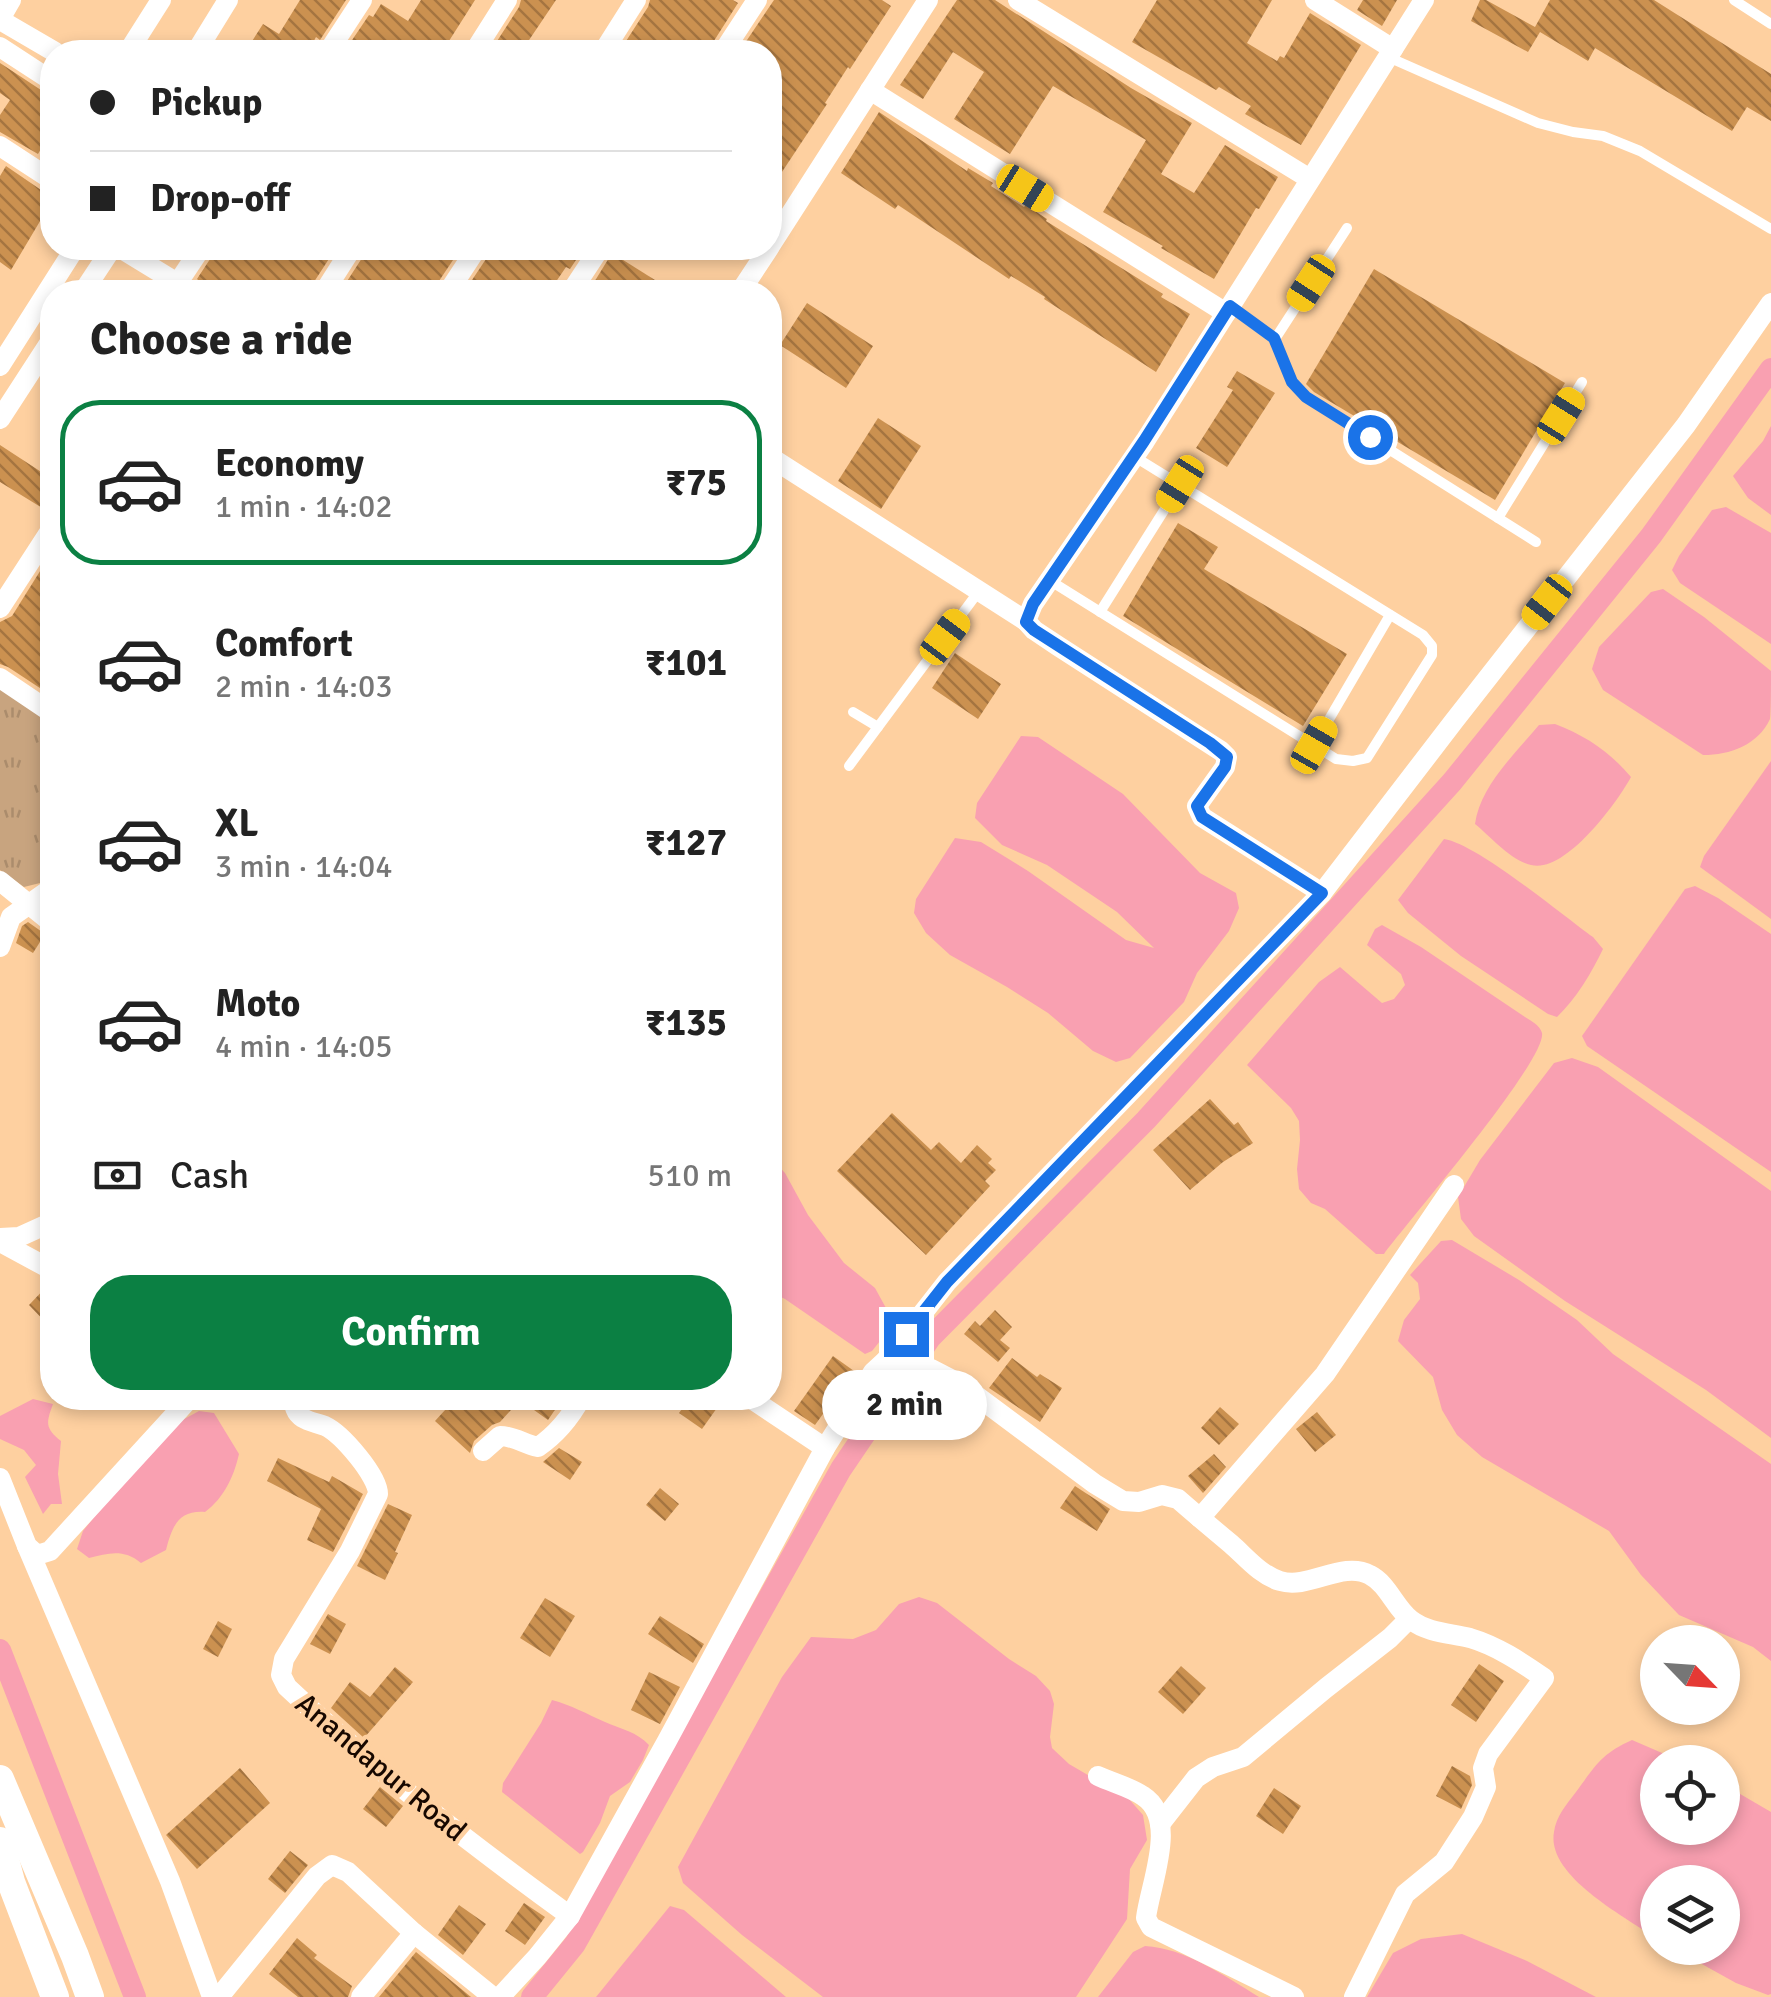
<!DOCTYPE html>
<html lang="en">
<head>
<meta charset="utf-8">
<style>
	body { margin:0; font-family:Signika,sans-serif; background:#f6f6f6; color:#222; height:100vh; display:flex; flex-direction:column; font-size:38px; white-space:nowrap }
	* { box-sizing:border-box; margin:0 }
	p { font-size:32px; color:#767676 }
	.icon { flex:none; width:55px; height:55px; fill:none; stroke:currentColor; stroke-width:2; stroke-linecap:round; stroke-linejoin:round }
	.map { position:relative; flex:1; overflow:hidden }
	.drawer { position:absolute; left:40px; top:280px; width:742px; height:1130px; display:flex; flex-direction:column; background:#fff; border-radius:40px; box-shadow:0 5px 15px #0003 }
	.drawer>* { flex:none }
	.guide { position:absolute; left:40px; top:40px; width:742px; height:220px; border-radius:40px; box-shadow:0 5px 15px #0003; display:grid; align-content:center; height:220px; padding:0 50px; background:#fff }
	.needle { width:65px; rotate:115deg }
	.fabs { position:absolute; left:1640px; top:1625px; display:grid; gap:20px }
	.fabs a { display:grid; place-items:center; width:100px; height:100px; border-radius:50%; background:#fff; box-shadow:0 5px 15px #0003; font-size:50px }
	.end { position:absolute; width:45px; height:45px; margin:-22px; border:12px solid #1a73e8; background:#fff; box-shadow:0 0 0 5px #fff }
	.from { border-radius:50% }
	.bubble { position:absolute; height:70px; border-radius:35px; background:#fff; box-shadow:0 5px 15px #0003; font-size:32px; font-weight:700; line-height:70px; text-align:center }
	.car { position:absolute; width:30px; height:60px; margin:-30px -15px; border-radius:12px; box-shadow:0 0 8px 2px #0007; background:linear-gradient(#f5c518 24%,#345 0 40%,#f5c518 0 76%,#345 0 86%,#f5c518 0) }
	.guide b { display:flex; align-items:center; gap:35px; height:95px; font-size:38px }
	.guide b+b { border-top:2px solid #e0e0e0 }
	.guide i { width:25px; height:25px; background:#222 }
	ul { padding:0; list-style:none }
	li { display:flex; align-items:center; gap:30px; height:165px; margin:0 20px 15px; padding:0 30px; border:5px solid transparent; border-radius:40px }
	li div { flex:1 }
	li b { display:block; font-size:38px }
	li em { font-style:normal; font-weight:700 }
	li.on { border-color:#0b8043 }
	li>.icon { width:90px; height:90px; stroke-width:1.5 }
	h2 { padding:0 50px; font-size:45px; line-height:120px }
	.pay { display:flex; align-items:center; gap:25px; height:110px; padding:0 50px; font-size:38px }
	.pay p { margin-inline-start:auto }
	.primary-button { display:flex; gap:20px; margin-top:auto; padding:20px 50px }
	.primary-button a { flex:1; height:115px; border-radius:40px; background:#0b8043; color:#fff; font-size:40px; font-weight:700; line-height:115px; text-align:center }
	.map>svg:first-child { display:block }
	.grass { fill:url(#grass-tufts) }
	.water { fill:#f9a0b1 }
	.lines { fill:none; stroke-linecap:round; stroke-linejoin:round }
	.canal { stroke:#f9a0b1; stroke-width:22 }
	.building { fill:url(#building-back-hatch) }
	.service { stroke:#fff; stroke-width:10 }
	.minor { stroke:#fff; stroke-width:20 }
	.secondary { stroke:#fff; stroke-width:28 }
	.route { stroke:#1a73e8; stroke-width:12 }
	.labels { text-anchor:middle; stroke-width:9; stroke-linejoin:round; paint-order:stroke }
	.street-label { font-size:30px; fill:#170800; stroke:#fed0a0 }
</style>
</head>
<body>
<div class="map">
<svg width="1771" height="1997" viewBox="0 0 1771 1997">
	<defs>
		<pattern id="grass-tufts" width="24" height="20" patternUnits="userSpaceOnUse" patternTransform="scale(2.5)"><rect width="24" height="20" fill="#c8a47f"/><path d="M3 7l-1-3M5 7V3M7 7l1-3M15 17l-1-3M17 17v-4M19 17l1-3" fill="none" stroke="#ab8c6c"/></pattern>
		<pattern id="building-back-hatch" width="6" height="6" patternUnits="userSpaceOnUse" patternTransform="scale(2.5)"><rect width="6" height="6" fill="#cb9150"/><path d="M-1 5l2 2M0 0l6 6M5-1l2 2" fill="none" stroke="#a47440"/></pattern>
	</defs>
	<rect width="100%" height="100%" fill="#fed0a0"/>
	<path class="grass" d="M0,688l52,34v158l-28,7 -24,-17z"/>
	<g class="water">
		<path d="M1771,426v89l-23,-17 -15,-22 30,-35z"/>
		<path d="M1726,507l45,26v111l-91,-61 -8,-13 7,-14 33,-46z"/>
		<path d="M1663,589l41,28 67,54c0,11 0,38 -1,48 -12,26 -40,36 -67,36l-100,-65 -11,-21 7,-22 52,-55z"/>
		<path d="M1555,724c31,12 54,27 76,53 -14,26 -66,97 -100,88 -21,-5 -40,-28 -56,-41 5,-38 40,-70 64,-99z"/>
		<path d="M1021,736l17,1 85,57 77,79 36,20 3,15 -10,23 -32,42 -13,29 -54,56 -14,4 -23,-11 -45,-38 -41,-26 -57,-32 -24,-22 -12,-20 2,-14 39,-61 26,4 47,29 98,69 28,8 -37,-36 -70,-47 -45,-20 -27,-27 2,-15z"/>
		<path d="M1771,761v158l-71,-52 4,-11z"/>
		<path d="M1444,839c33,5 117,75 149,98l10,12c-11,23 -27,50 -46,68l-9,-3 -87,-58 -53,-43 -10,-13z"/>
		<path d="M1695,886l23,12 53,36v238l-184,-126 -5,-10 103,-147z"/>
		<path d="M1382,925l39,22 104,70c6,4 15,8 17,16 5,27 -135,190 -158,221h-8l-51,-45 -14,-6 -12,-14 -2,-20 3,-29 -1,-19 -8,-13 -44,-43 72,-83 21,-15 42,36 12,-4 11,-14 -4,-11 -34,-29 8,-16z"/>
		<path d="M1572,1058l26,9 173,124v247l-65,-48 -141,-89 -91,-65 -13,-17 -3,-22 22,-37 74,-97z"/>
		<path d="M770,1157l15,16 23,42 36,48 31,25 11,20 6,18 -20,25 -7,3 -80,-55 -15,-7z"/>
		<path d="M1452,1240l67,40 58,40 36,34 158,110v197l-18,-14 -74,-32 -38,-40 -32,-44 -127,-74 -25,-22 -15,-25 -9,-33 -35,-36 6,-21 16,-21 -2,-16 -8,-8 31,-34z"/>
		<path d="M33,1399l20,5c-7,19 -8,24 8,37l-3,33 4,30h-11l-8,10 -18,-37 11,-12 -12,-15 -24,-11v-23z"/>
		<path d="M199,1411l15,2 25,41c-5,22 -15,44 -34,58 -27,-2 -33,15 -39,38l-25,13c-17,-14 -32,-10 -52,-5l-12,-9 6,-18 16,-20 78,-88z"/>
		<path d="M919,1597l18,6 72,56 27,17 14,15 4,13 -4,33 2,11 17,16 60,35 14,16 4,25 -17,29 -3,50 -51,78h-253l-81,-62 -59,-52 -5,-16 104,-190 29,-40 42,2 23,-9 23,-26z"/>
		<path d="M552,1700c19,5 35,14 53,22 16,7 32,10 44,23l-6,15 -13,22 -20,14 -10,27 -17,29 -3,2 -78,-62 1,-9 38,-60z"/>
		<path d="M1632,1740l51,22h-25v66h64l1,-44 48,28v182l-3,1 -32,-12 -63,-35h49v-66h-64l-1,57c-31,-22 -111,-63 -103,-107 2,-16 13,-28 22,-40 20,-27 25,-38 56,-52z"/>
		<path d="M670,1906l14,4 102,87h-190z"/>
		<path d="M1462,1934l65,27 69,36h-229l26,-44 28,-14z"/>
		<path d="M1145,1946c40,2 80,30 114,51h-161l35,-45z"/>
	</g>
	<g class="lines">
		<g class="canal">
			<path d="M0,1650l135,347"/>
			<path d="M532,1997l43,-53 266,-475 89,-131 216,-218 306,-338 199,-246 120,-167"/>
		</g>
	</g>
	<g class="building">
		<path d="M300,0h46l-26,40 -4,-3 -8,15h-63l18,-28 16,10z"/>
		<path d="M421,0h54l-33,52h-98l25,-37 4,2 8,-13 27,17z"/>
		<path d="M521,0h35l-35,52h-31l29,-45z"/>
		<path d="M650,0h83l5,3 -26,41 -3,8h-90l29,-45z"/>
		<path d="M774,0h108l9,6 -41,63 -2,-2 -23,36 2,1 -57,86v-138h-31z"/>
		<path d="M957,0h38l136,88 61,35 -31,51 33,19 31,-48 53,32 -19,32 -3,-1 -42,71 -53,-31 2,-2 -60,-34 43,-72 -93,-54 -43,68 -56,-35 30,-47 -31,-20 -30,47 -23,-14z"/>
		<path d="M1157,0h115l-25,43 30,18 3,-5 4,2 26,-45 51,32 -60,100 -56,-31 6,-8 -32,-19 -3,3 -84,-48z"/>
		<path d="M1363,0h34l-15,26 -25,-16z"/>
		<path d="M1480,0h6l49,27 15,-27h104l117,74v47l-24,-14 -15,24 -137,-83 -7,13 -48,-29 -12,20 -57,-31z"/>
		<path d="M0,63l44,29 8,3v35l-14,24 -38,-22v-17l10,-15 -10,-7z"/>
		<path d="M879,112l88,59 1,-3 25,15 -2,3 33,21 2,-2 21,14 -1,2 117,73 -2,3 29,17 -34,58 -112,-73 1,-2 -34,-21 -2,3 -111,-74 -3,4 -54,-36z"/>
		<path d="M6,166l38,26 8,2v7l-41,69 -11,-8v-86z"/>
		<path d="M220,248h116l-24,37 -2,7h-104l-2,-7 -7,-6 17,-26 2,1z"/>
		<path d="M366,248h95l-24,36 -3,8h-94l24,-37z"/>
		<path d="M491,248h93l-14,21 -4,-2 -17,25h-85l24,-36z"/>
		<path d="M612,253l62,39h-68l-13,-8z"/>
		<path d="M1374,269l191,114 -70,117 -181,-108 -8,-8z"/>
		<path d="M807,303l66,43 -27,42 -66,-43z"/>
		<path d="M1237,371l38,22 -48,74 -31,-19 37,-58 -6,-3z"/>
		<path d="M878,418l43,28 -40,63 -43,-28z"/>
		<path d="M0,445l52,34v35l-52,-32z"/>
		<path d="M1178,523l40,24 -14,22 143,85 -44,72 -180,-110z"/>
		<path d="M52,552v144l-44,-29 -8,-3v-42l12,-6z"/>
		<path d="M955,653l46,31 -23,35 -46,-31z"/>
		<path d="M28,922l17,12 -12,19 -17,-10 6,-17z"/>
		<path d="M1210,1099l24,26 4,-3 15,21 -30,19 -33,28 -37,-40z"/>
		<path d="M892,1113l39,37 8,-8 22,21 16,-18 15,14 -4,4 8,7 -11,11 5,5 -64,69 -89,-84z"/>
		<path d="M50,1283l2,1v45l-23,-24z"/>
		<path d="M995,1310l17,17 -12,13 10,8 -12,14 -34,-28 11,-13 5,5z"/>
		<path d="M833,1356l21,15 -39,54 -21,-14z"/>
		<path d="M1012,1358l25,19 3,-3 22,14 -22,34 -51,-34z"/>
		<path d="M456,1398h107l-15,22 -28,-20 -20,22 -8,3 -18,16 -4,12 -35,-32z"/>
		<path d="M690,1398h34l-22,31 -23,-16z"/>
		<path d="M1220,1407l19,17 -20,21 -18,-17z"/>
		<path d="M1317,1412l19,23 -21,17 -19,-23z"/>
		<path d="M559,1448l23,14 -12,18 -27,-18z"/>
		<path d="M1214,1454l12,13 -23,26 -15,-17z"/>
		<path d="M278,1458l51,24 3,-6 31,18 -30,58 -26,-12 14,-31 -54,-28z"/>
		<path d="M1075,1486l35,23 -13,22 -37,-23z"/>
		<path d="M660,1488l19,16 -14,17 -19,-16z"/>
		<path d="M388,1504l24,11 -17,37 3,1 -13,27 -28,-14z"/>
		<path d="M545,1598l30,18 -25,41 -30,-19z"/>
		<path d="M328,1614l18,10 -16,30 -20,-10z"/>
		<path d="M660,1616l44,28 -11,19 -45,-29z"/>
		<path d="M218,1621l14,8 -14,28 -15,-8z"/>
		<path d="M1479,1664l25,17 -28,41 -25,-17z"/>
		<path d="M1181,1666l25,22 -23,26 -25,-22z"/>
		<path d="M395,1667l18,15 -49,56 -33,-30 19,-26 20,15z"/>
		<path d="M649,1672l31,15 -20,37 -29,-14z"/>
		<path d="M1452,1766l18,10 2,9 -11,24 -25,-13z"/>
		<path d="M240,1768l30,35 -73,66 -31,-34z"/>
		<path d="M380,1787l23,19 -17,21 -23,-18z"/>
		<path d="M1274,1788l27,18 -18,28 -27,-18z"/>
		<path d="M290,1851l18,14 -23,28 -17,-14z"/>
		<path d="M524,1903l21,14 -20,28 -20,-14z"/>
		<path d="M459,1905l27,19 -23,31 -25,-20z"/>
		<path d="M297,1938l20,17 -3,3 38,28 -4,11h-50l-29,-23z"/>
		<path d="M416,1952l55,45h-92z"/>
	</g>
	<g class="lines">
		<g class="service">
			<path d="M1734,0l37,24"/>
			<path d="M1388,57l150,66 35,9 30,4 37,15 131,78"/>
			<path d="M1231,307l44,32 17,43 14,15 230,145"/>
			<path d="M1275,339l72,-111"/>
			<path d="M1498,518l84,-136"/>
			<path d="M1049,580l287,179 17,2 14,-3 65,-103v-9l-9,-11 -288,-178"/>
			<path d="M1100,612l80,-127"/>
			<path d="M853,712l25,15"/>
			<path d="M1314,745l76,-130"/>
			<path d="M849,766l130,-175"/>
		</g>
		<g class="minor">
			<path d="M1018,0l292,179"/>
			<path d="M1315,0l78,49"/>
			<path d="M0,19l11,-19"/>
			<path d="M0,20l55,32"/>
			<path d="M0,47l52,34"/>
			<path d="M128,52l33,-52"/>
			<path d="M196,52l32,-52"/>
			<path d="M328,52l34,-52"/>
			<path d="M474,52l33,-52"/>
			<path d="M603,52l33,-52"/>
			<path d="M723,52l34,-52"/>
			<path d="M870,90l356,223"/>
			<path d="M0,146l52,34"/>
			<path d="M770,246l158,-246"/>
			<path d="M120,248l72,44"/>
			<path d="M177,284l24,-36"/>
			<path d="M83,292l29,-44"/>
			<path d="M324,292l28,-44"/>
			<path d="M448,292l29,-44"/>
			<path d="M571,292l29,-44"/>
			<path d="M740,292l29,-44"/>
			<path d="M0,366l75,-118"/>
			<path d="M0,419l52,-80"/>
			<path d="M770,457l256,164"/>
			<path d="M0,608l52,-80"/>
			<path d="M0,678l52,35"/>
			<path d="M0,881l52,42"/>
			<path d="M1322,893l-120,-76 -5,-11 28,-39 2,-10 -6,-6 -163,-105 -24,-16 -8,-9 7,-17 112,-163 279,-441"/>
			<path d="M0,947l11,-30 41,-29"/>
			<path d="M0,1238l19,-1 33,-15"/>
			<path d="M0,1242l52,28"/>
			<path d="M886,1360l45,9 31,16 133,99 28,17 16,1 23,-7 16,4c17,15 35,30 53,45 14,12 29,31 49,37 29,9 62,-21 90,-6 18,9 25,33 41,45 17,13 39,13 59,18 27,8 51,24 74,40l-56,76 -5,14 3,19 -13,30 -29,45 -39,32 -51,103"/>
			<path d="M294,1398c0,8 1,15 9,20 6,4 15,5 22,8 17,8 53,50 53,68l-28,57 -66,108 -3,16 6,12c89,84 184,157 283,229"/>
			<path d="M825,1448l48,-76 13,-12 61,-78 375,-389 132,-172 232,-296 85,-122"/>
			<path d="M483,1451l17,-15c14,0 24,8 38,11 19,-13 32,-29 43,-49"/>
			<path d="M0,1478l27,68 10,9 13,-4 140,-153"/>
			<path d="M1200,1518l125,-144 129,-189"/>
			<path d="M27,1546l143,335 42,116"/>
			<path d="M1098,1776c15,7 32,11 45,20 36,23 7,88 3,122l5,9 143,70"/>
			<path d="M1160,1824l36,-46 17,-11 30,-10 83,-69 64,-50 19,-19"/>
			<path d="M219,1997l98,-121 15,-11 16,7 66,61 79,64"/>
			<path d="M361,1997l53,-64"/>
			<path d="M500,1997l37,-40 33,-41 97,-175 158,-293 -75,-50"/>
		</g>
		<g class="secondary">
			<path d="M0,1779l75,177 15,41"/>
			<path d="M0,1841l11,41 44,115"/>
		</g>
	</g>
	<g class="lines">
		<path class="route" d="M906,1334l41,-52 375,-389 -120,-76 -5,-11 28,-39 2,-10 -17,-14 -176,-113 -8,-8 7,-18 111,-163 86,-135 44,32 18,44 14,15 64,40"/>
	</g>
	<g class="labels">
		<g class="street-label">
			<text transform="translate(381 1767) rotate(40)" y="10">Anandapur Road</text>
		</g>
	</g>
</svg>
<div class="fabs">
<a><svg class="needle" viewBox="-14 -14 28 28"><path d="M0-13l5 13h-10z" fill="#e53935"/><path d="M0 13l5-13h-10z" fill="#767676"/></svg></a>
<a><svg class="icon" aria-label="locate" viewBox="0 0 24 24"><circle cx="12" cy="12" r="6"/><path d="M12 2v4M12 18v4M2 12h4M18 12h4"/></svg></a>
<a><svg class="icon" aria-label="layers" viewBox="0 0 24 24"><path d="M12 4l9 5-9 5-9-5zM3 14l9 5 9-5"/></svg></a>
</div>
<i class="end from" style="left:1370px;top:437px"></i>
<i class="end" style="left:906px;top:1334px"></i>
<div class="bubble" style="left:822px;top:1370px;width:165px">2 min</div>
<i class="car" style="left:1025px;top:188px;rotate:122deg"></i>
<i class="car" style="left:1311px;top:283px;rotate:213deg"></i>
<i class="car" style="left:1561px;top:416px;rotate:32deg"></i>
<i class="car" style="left:1180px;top:484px;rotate:212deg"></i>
<i class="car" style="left:1547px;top:602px;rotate:218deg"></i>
<i class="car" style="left:945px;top:637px;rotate:37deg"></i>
<i class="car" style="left:1314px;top:745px;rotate:30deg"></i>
<div class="guide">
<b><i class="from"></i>Pickup</b>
<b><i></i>Drop-off</b>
</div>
<section class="drawer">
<h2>Choose a ride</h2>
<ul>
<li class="on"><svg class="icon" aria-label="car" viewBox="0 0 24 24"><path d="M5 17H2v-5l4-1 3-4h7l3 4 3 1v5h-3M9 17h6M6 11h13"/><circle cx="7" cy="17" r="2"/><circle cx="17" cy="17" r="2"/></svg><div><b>Economy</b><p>1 min · 14:02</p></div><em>₹75</em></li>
<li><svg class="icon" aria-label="car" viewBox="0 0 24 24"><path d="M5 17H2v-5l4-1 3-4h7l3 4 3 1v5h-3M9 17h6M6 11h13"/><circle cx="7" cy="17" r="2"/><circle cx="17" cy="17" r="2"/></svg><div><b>Comfort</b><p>2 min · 14:03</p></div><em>₹101</em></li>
<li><svg class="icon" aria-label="car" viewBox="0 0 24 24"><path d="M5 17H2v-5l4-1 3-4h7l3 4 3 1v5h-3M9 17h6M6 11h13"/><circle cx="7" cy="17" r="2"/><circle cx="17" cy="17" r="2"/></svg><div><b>XL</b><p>3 min · 14:04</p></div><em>₹127</em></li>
<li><svg class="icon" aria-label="car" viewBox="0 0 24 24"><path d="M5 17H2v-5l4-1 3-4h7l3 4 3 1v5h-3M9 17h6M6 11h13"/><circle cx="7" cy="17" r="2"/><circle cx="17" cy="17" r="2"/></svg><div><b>Moto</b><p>4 min · 14:05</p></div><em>₹135</em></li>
</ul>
<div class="pay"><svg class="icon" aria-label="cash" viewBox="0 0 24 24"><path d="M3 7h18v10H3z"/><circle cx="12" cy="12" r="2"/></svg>Cash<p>510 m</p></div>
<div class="primary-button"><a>Confirm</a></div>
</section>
</div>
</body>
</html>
